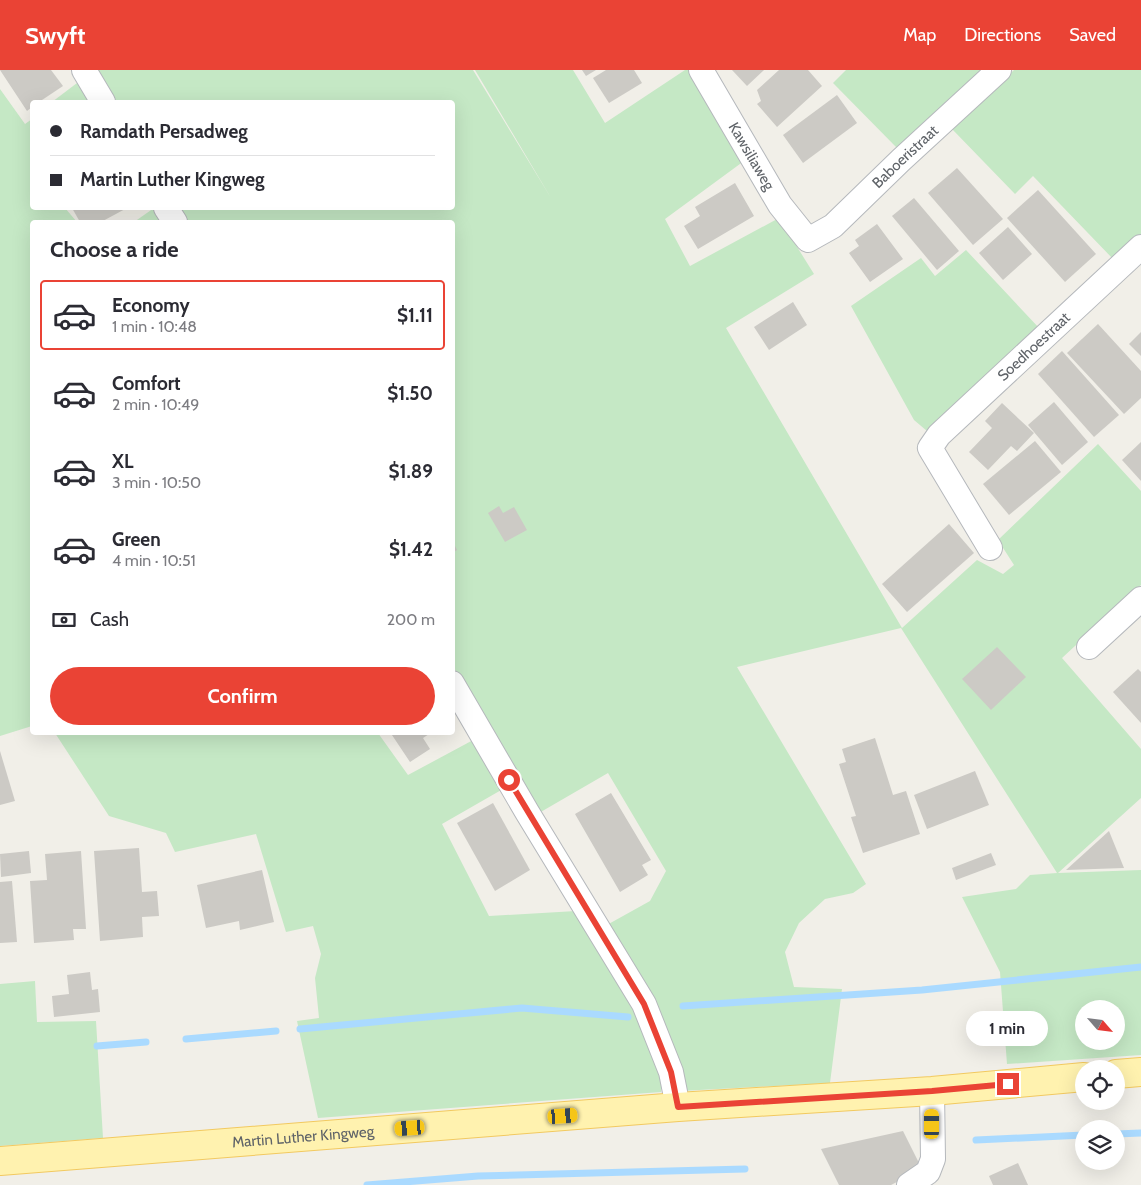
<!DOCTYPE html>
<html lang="en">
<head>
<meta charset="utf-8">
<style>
	body { margin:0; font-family:Cabin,sans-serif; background:#f7f7f7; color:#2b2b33; height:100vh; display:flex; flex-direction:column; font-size:19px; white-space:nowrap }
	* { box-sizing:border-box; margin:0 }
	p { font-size:16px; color:#7c7c81 }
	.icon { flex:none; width:28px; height:28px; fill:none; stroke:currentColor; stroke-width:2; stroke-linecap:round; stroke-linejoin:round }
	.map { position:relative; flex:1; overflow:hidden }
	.side { position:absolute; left:30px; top:150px; width:425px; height:515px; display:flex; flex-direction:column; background:#fff; border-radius:5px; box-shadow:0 5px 20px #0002 }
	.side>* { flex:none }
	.top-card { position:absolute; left:30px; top:30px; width:425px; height:110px; border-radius:5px; box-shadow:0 5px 20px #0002; display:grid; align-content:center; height:110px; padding:0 20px; background:#fff }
	.needle { width:32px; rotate:118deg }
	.fabs { position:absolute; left:1075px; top:930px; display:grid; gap:10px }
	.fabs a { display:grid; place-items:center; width:50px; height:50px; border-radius:50%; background:#fff; box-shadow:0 5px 20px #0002; font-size:25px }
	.end { position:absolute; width:22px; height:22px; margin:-11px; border:6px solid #ea4335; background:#fff; box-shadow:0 0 0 2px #fff }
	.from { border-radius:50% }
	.bubble { position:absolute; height:35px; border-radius:18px; background:#fff; box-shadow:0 5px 20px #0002; font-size:16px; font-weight:800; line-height:35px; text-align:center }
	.car { position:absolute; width:15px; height:30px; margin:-15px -8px; border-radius:6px; box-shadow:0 0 4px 1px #0007; background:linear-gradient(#f5c518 24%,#345 0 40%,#f5c518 0 76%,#345 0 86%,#f5c518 0) }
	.top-card b { display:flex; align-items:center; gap:18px; height:48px; font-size:19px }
	.top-card b+b { border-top:1px solid #e1e1e2 }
	.top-card i { width:12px; height:12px; background:#2b2b33 }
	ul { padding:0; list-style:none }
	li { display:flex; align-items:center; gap:15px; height:70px; margin:0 10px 8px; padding:0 10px; border:2px solid transparent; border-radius:5px }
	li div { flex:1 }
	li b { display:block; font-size:19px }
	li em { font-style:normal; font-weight:800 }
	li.selected { border-color:#ea4335 }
	li>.icon { width:45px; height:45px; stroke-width:1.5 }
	h2 { padding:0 20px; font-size:22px; line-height:60px }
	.pay { display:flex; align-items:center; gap:12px; height:55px; padding:0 20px; font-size:19px }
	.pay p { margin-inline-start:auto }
	.action { display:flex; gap:10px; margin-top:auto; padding:10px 20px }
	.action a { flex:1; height:58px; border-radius:30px; background:#ea4335; color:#fff; font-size:20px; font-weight:800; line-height:58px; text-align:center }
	header { display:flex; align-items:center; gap:30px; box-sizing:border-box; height:70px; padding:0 25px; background:#ea4335; color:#fff }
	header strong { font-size:24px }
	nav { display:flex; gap:28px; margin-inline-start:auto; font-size:18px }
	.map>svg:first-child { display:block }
	.green { fill:#c5e8c5; fill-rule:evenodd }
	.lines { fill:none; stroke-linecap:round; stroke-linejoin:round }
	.stream { stroke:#aadaff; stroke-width:7 }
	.building { fill:#cccac5 }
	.minor-casing { stroke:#b5b8bc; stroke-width:26 }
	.major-casing { stroke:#f2c960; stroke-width:30 }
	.minor { stroke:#fff; stroke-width:24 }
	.major { stroke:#fff2af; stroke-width:28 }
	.route { stroke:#ea4335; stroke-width:6 }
	.labels { text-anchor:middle; stroke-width:4; stroke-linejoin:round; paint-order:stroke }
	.street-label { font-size:15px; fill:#5f6368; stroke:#fff }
</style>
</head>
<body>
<header>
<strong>Swyft</strong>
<nav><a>Map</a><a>Directions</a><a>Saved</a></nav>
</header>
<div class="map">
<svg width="1141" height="1115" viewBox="0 0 1141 1115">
	<rect width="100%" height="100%" fill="#f1efe8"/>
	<g class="green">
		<path d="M93,0h380l78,128 -76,-128h98l32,53 80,-53h4l55,91 -79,58 25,47 89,-48 35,56 -88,54 176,300 75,-68 26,14 11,-9 -16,-25 100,-96 43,47v94l-79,73 79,91v49l-83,75 83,-3v185l-134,9 -7,-92 -38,-75 54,-8 14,-14 27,-2 -156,-245 -164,39 129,217 -13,9 -28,6 -26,24 -14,29 9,35 48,2 -12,94 -149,8 -76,-165 45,-25 16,-30 -58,-98 -69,40 -86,-147 -1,-444h-268l-9,-14h277v-106h-340zM1084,939h32v32h-32z"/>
		<path d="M846,0h136l-84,79 -65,-66z"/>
		<path d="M1014,0h127v164l-27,26 -81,-84 -18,18 -63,-65z"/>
		<path d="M81,10l13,22h-42z"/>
		<path d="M0,19l25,35 7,-5v89h33l12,14h-45v504l-32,10z"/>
		<path d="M154,138h3l9,14h-32z"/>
		<path d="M966,180l74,79 -113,102 -13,-11 -63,-114 70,-48 14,18z"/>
		<path d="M55,663h323l30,42 67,-36 28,50 -61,35 47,92 87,-5 50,79 35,77v25l-343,26 -21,-97 22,-3 -4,-40 6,-24 -8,-28 -27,6 -30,-98 -81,18 -9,-19 -57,-17z"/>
		<path d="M35,911l2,41 59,-1 7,117 -103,8v-162z"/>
	</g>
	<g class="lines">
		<g class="stream">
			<path d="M683,936l239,-16 219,-23"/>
			<path d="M300,959l222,-21 106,9"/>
			<path d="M186,969l90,-8"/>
			<path d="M97,976l49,-4"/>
			<path d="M1116,1064l25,-1"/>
			<path d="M976,1070l108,-5"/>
			<path d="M367,1115l111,-9 267,-7"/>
		</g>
	</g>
	<g class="building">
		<path d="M0,0h51l12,16 -24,16h-7v5l-5,4z"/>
		<path d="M582,0h14l-10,6z"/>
		<path d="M606,0h28l8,13 -33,20 -16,-25z"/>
		<path d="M732,0h32l-17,16z"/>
		<path d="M779,0h29l14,16 -45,41 -20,-23 4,-3 -4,-11z"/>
		<path d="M837,25l20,28 -54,40 -20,-28z"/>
		<path d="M957,98l46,51 -30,26 -45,-52z"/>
		<path d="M735,113l19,33 -56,33 -14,-23 16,-10 -5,-9z"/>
		<path d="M1038,120l58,64 -31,28 -58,-64z"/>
		<path d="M914,128l45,53 -22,19 -45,-54z"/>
		<path d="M72,138h55l-26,14h-21z"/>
		<path d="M877,154l26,35 -33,23 -21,-29 10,-7 -4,-6z"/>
		<path d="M1008,157l24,27 -29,26 -24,-27z"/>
		<path d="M793,232l14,23 -38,25 -15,-23z"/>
		<path d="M1098,254l43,47v27l-17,16 -57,-61z"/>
		<path d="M1141,262v24l-12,-12z"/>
		<path d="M1062,281l57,64 -25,22 -56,-63z"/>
		<path d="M1054,332l34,40 -26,23 -34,-40z"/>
		<path d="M1002,333l32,30 -17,18 -6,-5 -23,24 -19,-18 23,-24 -7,-7z"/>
		<path d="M1035,371l26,31 -52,43 -26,-31z"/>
		<path d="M1141,372v39l-19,-21z"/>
		<path d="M499,436l4,7 11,-6 13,23 -22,12 -17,-29z"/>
		<path d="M949,454l25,29 -67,59 -25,-28z"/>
		<path d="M452,470l5,10 -5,3z"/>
		<path d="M997,577l29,30 -35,33 -29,-31z"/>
		<path d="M1138,599l3,3v51l-28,-31z"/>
		<path d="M390,662h42l-9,6 7,11 -20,13z"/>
		<path d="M875,668l18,57 13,-4 14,43 -57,19 -12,-36 5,-1 -17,-52 7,-2 -4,-13z"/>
		<path d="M0,681l15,50 -15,4z"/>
		<path d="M975,701l14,34 -62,24 -13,-34z"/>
		<path d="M611,723l40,67 -9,5 6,10 -28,17 -45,-78z"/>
		<path d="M493,733l37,67 -35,21 -38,-68z"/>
		<path d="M1109,761l15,37 -58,2z"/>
		<path d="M139,778l3,44 15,-1 2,25 -17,1 1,20 -43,4 -6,-90z"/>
		<path d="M29,781l2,22 -30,4 -1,-23z"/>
		<path d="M81,781l5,78h-13l1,11 -40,3 -4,-62 17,-1 -2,-26z"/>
		<path d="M991,783l5,12 -40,15 -4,-12z"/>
		<path d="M262,800l12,52 -34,8 -1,-9 -33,7 -9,-43z"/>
		<path d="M12,811l5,61 -17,1v-61z"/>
		<path d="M90,902l2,18 6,-1 2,23 -46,5 -2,-21 17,-2 -2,-19z"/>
		<path d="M903,1061l19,38 -31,16h-52l-18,-36z"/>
		<path d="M1018,1093l10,22h-35l-4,-9z"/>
	</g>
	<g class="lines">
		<g class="minor-casing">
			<g id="minor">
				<path d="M84,0l19,32"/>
				<path id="s1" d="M701,0l79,135 28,35 25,-14 68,-66 98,-90"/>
				<path d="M166,138l9,14"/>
				<path id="s2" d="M990,478l-60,-100 9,-13 202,-188"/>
				<path d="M1089,577l52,-48"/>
				<path d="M452,613l75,129 117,192 27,68 7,35"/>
				<path d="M909,1115l19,-13 5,-13 -1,-68"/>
			</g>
		</g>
		<g class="major-casing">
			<g id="major">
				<path d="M1116,1004l25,-2"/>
				<path id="s3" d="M0,1091l678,-54 254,-16 152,-14"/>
			</g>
		</g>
		<use href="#minor" class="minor"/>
		<use href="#major" class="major"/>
	</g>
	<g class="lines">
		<path class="route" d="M509,710l135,224 27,68 7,35 254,-16 76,-7"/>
	</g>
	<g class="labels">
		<g class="street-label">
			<text dy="5" stroke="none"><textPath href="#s1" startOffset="100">Kawsiliaweg</textPath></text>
			<text dy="5" stroke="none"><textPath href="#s1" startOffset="330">Baboeristraat</textPath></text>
			<text dy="5" stroke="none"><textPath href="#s2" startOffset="262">Soedhoestraat</textPath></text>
			<text dy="5" stroke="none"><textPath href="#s3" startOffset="304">Martin Luther Kingweg</textPath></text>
		</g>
	</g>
</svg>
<div class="fabs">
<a><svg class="needle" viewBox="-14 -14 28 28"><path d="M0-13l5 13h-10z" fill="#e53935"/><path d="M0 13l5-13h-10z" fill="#7c7c81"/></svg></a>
<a><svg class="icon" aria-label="locate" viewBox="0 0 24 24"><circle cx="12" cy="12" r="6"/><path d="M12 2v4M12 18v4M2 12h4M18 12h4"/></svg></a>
<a><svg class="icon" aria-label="layers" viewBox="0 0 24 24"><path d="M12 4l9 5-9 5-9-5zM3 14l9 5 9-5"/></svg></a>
</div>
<i class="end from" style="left:509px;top:710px"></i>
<i class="end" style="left:1008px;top:1014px"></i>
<div class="bubble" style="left:966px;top:941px;width:82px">1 min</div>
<i class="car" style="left:563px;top:1046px;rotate:86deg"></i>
<i class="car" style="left:932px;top:1054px;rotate:0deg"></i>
<i class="car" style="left:410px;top:1058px;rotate:266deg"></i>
<div class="top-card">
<b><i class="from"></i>Ramdath Persadweg</b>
<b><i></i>Martin Luther Kingweg</b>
</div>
<section class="side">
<h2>Choose a ride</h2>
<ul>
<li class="selected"><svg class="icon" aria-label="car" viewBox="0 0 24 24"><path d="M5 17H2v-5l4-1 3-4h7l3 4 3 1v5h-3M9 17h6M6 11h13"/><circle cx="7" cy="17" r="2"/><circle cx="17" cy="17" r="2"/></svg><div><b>Economy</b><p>1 min · 10:48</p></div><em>$1.11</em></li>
<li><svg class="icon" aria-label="car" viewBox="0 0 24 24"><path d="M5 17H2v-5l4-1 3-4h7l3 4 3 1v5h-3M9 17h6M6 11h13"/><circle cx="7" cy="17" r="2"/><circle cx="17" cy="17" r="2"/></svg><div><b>Comfort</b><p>2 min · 10:49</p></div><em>$1.50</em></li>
<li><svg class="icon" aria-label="car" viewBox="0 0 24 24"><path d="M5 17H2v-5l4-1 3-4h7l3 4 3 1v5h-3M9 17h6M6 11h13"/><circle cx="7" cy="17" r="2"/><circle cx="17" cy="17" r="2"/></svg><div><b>XL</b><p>3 min · 10:50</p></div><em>$1.89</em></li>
<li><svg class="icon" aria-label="car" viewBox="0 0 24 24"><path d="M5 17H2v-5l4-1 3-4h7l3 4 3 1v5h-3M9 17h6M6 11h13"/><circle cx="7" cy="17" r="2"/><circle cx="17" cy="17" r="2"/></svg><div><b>Green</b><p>4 min · 10:51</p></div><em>$1.42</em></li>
</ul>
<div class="pay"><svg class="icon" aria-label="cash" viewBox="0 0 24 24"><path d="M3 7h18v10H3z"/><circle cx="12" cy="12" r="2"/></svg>Cash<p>200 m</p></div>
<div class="action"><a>Confirm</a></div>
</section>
</div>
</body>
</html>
